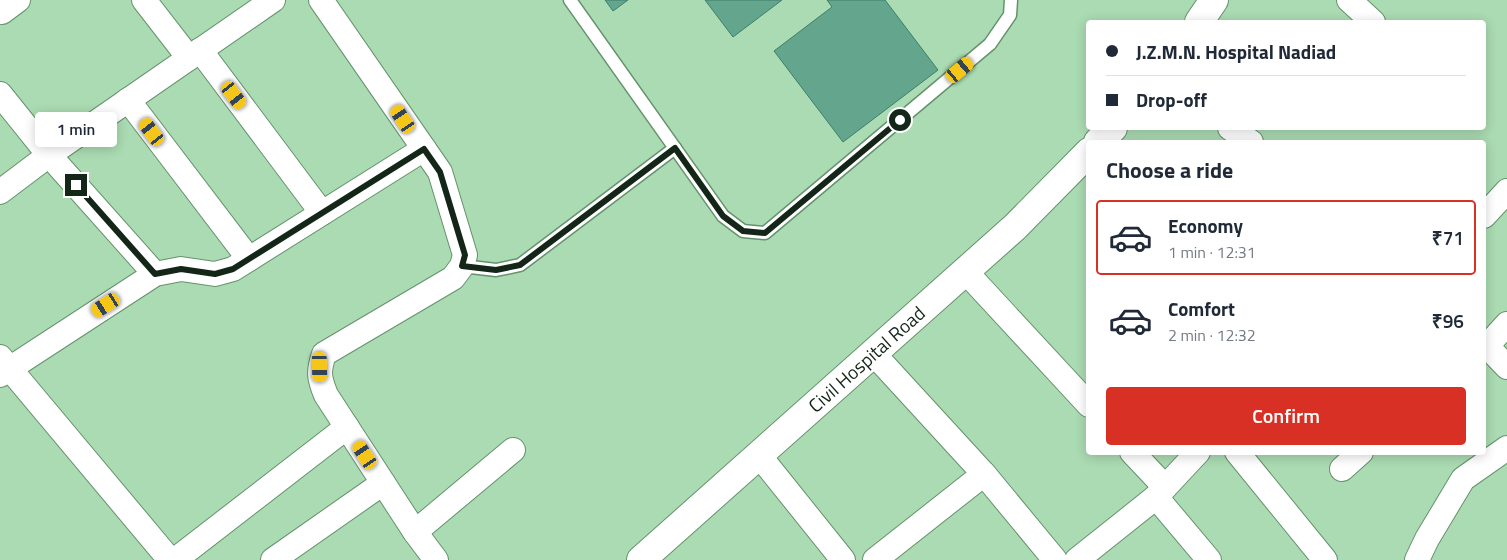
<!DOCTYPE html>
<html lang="en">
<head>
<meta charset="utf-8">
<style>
	body { margin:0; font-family:"Titillium Web",sans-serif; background:#f6f6f7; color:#1f2937; height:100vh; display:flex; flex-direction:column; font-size:19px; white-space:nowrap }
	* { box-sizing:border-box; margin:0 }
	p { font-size:16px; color:#747a83 }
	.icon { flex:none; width:28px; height:28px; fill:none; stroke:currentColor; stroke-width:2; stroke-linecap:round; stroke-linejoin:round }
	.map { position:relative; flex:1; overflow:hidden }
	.drawer { position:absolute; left:1086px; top:140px; width:400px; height:315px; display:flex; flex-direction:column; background:#fff; border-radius:5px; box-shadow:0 2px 12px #0003 }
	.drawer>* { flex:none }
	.banner { position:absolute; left:1086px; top:20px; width:400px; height:110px; border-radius:5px; box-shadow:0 2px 12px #0003; display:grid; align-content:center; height:110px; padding:0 20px; background:#fff }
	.end { position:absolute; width:22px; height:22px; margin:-11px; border:6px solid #132617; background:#fff; box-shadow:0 0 0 2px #fff }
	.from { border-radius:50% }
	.bubble { position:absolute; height:35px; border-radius:5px; background:#fff; box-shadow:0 2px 12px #0003; font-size:16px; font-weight:600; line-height:35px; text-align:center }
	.car { position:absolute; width:15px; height:30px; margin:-15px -8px; border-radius:6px; box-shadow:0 0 4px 1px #0007; background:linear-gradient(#f5c518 24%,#345 0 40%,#f5c518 0 76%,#345 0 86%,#f5c518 0) }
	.banner b { display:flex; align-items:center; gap:18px; height:48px; font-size:19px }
	.banner b+b { border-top:1px solid #e0e1e3 }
	.banner i { width:12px; height:12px; background:#1f2937 }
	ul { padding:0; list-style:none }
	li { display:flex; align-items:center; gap:15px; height:75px; margin:0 10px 8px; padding:0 10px; border:2px solid transparent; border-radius:5px }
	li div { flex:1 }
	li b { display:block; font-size:19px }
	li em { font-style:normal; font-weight:600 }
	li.on { border-color:#d93025 }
	li>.icon { width:45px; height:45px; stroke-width:1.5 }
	h2 { padding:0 20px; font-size:22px; line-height:60px }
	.cta { display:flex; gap:10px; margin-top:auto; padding:10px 20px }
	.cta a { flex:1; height:58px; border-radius:5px; background:#d93025; color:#fff; font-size:20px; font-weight:600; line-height:58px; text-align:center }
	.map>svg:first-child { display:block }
	.building { fill:#64a58e; stroke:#3d7f68 }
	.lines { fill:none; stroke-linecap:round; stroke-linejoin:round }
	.service-casing { stroke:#64926c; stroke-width:15 }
	.minor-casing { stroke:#64926c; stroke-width:26 }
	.tertiary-casing { stroke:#64926c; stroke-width:30 }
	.service { stroke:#fff; stroke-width:12 }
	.minor { stroke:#fff; stroke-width:24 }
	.tertiary { stroke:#fff; stroke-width:28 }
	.route { stroke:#132617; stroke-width:6 }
	.labels { text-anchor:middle; stroke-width:5; stroke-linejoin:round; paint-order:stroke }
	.street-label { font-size:19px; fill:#132617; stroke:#ddf5e0 }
</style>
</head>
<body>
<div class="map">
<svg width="1507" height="560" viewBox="0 0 1507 560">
	<rect width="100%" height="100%" fill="#abdbb2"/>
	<g class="building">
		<path d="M605,0h23l-15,11z"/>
		<path d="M705,0h77l-49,37z"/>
		<path d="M827,0h58l53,70 -95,72 -69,-91 58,-44z"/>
	</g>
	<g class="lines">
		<g class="service-casing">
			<g id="service">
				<path d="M570,0l153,216 20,15 22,2 225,-189 20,-29 1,-15"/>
				<path d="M462,266l34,4 24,-5 155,-117"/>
			</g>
		</g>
		<g class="minor-casing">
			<g id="minor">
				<path d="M144,0l45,58"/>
				<path d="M321,0l119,172 25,83 -3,11 -9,12 -129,76c-6,18 -5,24 2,41l89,137 21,28"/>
				<path d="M1349,0l24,22"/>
				<path d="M2,12l16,-12"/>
				<path d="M200,50l122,163"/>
				<path d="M0,94l49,61 106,119"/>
				<path d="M128,100l121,159"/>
				<path d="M1230,128l21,14"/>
				<path d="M0,192l49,-37 224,-155"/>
				<path d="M1484,216l23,-25"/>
				<path d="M965,271l124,134"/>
				<path d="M1484,343l23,24"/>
				<path d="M1484,349l23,-25"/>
				<path d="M873,353l111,121 71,86"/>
				<path d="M0,357l170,203"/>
				<path d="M0,375l155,-101 26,-5 34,5 18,-5 191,-120"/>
				<path d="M1132,452l33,35"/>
				<path d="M1237,452l88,108"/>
				<path d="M758,454l85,106"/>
				<path d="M1342,469l19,-17"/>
				<path d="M1156,497l53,63"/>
				<path d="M415,532l98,-82"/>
				<path d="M175,560l172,-133"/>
				<path d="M273,560l110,-77"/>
				<path d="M875,560l109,-86"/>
				<path d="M1077,560l79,-63 42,-45"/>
				<path d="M1417,560l10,-21 36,-60 44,-31"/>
			</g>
		</g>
		<g class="tertiary-casing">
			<g id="tertiary">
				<path d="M1199,22l15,-22"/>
				<path d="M1098,142l15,-14"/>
				<path id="s1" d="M641,560l374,-333 74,-75"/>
			</g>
		</g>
		<use href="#service" class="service"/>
		<use href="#minor" class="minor"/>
		<use href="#tertiary" class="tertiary"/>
	</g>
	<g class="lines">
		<path class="route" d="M76,185l79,89 26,-5 34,5 18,-5 191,-120 16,23 25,83 -3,11 34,4 24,-5 155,-117 48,68 20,15 22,2 135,-113"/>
	</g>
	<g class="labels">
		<g class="street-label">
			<text dy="7" stroke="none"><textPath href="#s1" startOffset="302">Civil Hospital Road</textPath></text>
		</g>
	</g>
</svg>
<i class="end from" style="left:900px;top:120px"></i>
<i class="end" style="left:76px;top:185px"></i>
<div class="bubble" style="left:35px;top:112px;width:82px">1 min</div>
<i class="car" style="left:960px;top:70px;rotate:50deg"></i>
<i class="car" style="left:234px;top:95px;rotate:143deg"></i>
<i class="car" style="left:403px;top:119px;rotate:326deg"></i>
<i class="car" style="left:152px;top:132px;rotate:323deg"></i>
<i class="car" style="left:106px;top:305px;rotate:237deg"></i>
<i class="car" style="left:320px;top:367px;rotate:179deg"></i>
<i class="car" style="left:365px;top:455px;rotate:327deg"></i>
<div class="banner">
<b><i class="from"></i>J.Z.M.N. Hospital Nadiad</b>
<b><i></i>Drop-off</b>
</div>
<section class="drawer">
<h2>Choose a ride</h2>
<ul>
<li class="on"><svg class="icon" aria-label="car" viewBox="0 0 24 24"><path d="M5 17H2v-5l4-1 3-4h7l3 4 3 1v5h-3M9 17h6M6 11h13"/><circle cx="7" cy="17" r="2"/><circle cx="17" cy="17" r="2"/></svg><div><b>Economy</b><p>1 min · 12:31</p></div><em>₹71</em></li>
<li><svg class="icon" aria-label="car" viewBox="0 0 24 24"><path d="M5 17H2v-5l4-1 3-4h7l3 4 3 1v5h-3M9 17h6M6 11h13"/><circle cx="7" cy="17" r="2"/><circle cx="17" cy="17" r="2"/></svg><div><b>Comfort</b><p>2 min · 12:32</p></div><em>₹96</em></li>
</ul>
<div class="cta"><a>Confirm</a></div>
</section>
</div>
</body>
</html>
